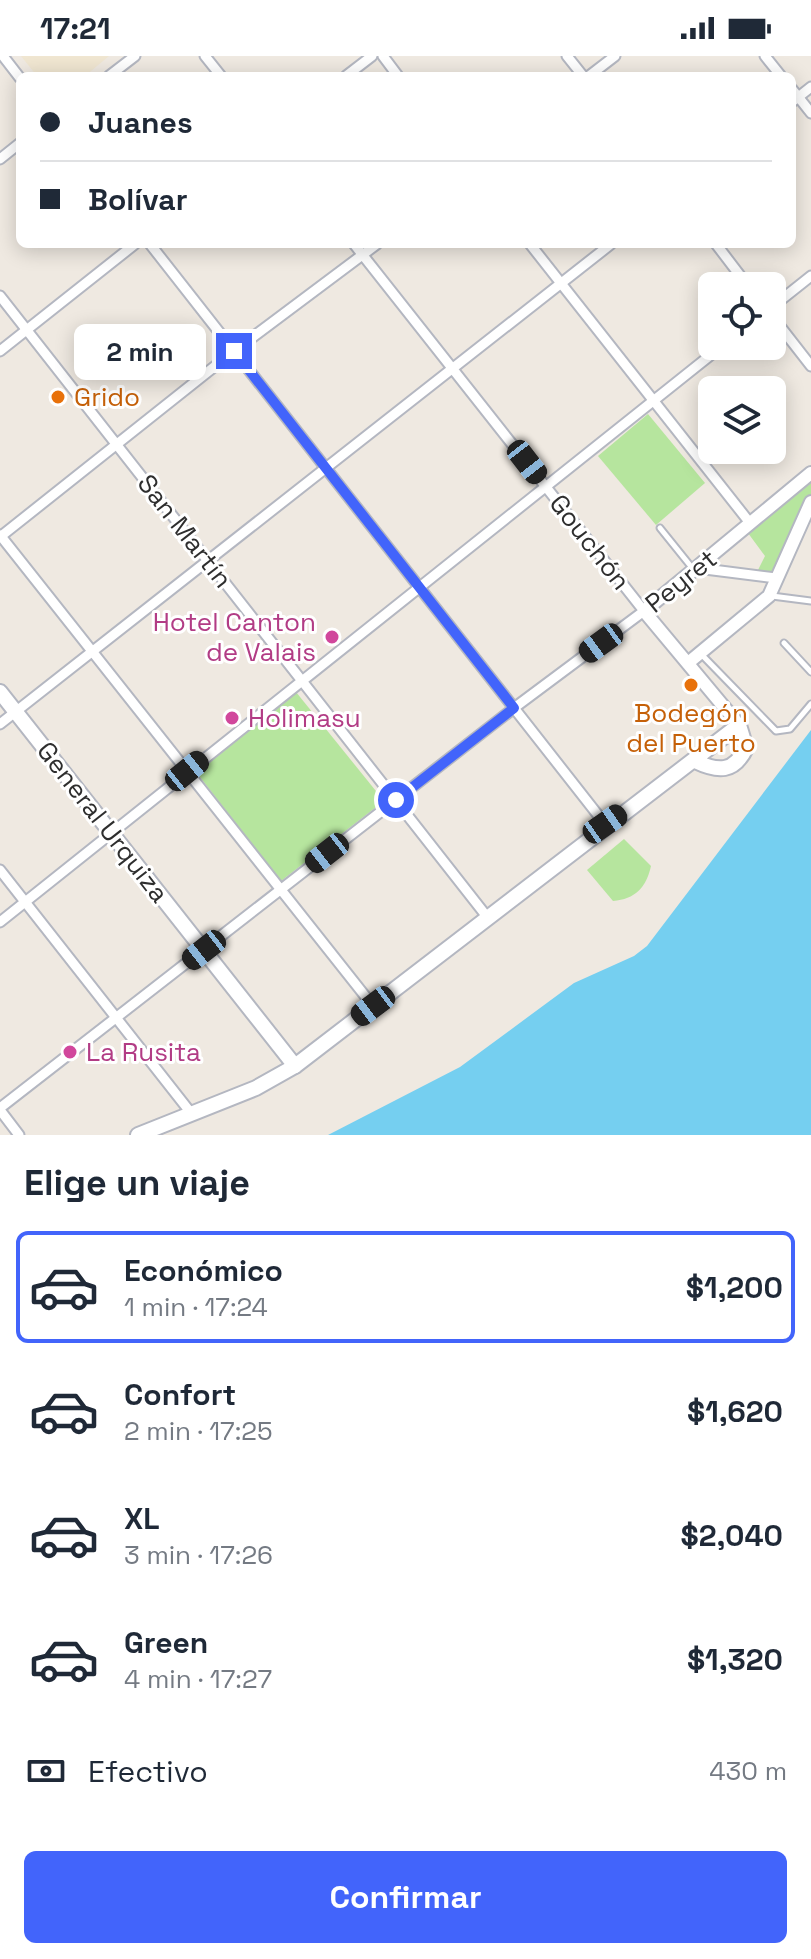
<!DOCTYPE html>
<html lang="es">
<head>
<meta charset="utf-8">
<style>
	body { margin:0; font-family:"Space Grotesk",sans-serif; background:#f2f2f3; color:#1f2937; height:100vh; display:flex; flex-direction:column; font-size:30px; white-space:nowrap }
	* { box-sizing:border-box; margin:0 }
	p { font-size:26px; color:#747a83 }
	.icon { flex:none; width:44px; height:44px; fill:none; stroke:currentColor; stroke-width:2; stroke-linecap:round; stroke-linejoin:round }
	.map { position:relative; height:1079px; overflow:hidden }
	.panel { display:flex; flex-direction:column; background:#fff; flex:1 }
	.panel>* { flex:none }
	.top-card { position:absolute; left:16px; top:16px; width:780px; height:176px; border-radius:12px; box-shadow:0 4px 20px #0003; display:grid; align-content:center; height:176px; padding:0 24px; background:#fff }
	.controls { position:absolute; left:698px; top:216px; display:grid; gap:16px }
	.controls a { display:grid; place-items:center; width:88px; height:88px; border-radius:12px; background:#fff; box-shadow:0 4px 20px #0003; font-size:40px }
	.end { position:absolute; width:36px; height:36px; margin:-18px; border:10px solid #4264fb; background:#fff; box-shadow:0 0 0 4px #fff }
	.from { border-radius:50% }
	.bubble { position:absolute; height:56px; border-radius:12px; background:#fff; box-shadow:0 4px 20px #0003; font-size:26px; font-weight:800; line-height:56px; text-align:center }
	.car { position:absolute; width:24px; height:48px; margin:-24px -12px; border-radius:10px; box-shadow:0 0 6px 2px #0007; background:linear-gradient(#222 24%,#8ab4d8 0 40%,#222 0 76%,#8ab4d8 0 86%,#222 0) }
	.top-card b { display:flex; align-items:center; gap:28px; height:76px; font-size:30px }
	.top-card b+b { border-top:2px solid #e0e1e3 }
	.top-card i { width:20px; height:20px; background:#1f2937 }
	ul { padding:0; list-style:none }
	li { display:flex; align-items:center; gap:24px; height:112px; margin:0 16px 12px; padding:0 8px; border:4px solid transparent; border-radius:12px }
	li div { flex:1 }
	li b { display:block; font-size:30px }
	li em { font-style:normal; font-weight:800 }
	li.active { border-color:#4264fb }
	li>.icon { width:72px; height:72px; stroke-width:1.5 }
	h2 { padding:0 24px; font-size:36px; line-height:96px }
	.pay { display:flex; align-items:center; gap:20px; height:88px; padding:0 24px; font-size:30px }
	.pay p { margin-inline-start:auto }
	.cta { display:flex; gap:16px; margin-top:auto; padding:16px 24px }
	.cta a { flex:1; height:92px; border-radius:12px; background:#4264fb; color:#fff; font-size:32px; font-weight:800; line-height:92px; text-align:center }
	.status { display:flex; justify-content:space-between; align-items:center; height:56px; padding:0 40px; background:#fff; direction:ltr }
	.status svg { height:22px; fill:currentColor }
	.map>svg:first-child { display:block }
	.education { fill:#f0e6d1 }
	.green { fill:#b6e59e }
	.water { fill:#75cff0 }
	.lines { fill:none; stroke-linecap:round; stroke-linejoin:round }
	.service-casing { stroke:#b4b7c1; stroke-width:9 }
	.minor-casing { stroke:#b4b7c1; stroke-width:13 }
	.tertiary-casing { stroke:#b4b7c1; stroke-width:16 }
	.secondary-casing { stroke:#b4b7c1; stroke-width:18 }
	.service { stroke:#fff; stroke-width:5 }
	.minor { stroke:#fff; stroke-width:9 }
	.tertiary { stroke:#fff; stroke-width:12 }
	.secondary { stroke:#fff; stroke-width:14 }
	.route { stroke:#4264fb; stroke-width:10 }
	.food-dot { fill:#e8710a; stroke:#fff; stroke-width:3 }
	.hotel-dot { fill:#d1479c; stroke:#fff; stroke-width:3 }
	.labels { text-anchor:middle; stroke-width:6; stroke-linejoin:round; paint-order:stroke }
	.food-label { font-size:26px; fill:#c56008; stroke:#fff; text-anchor:start }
	.street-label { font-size:26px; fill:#2e2e2e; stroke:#fff }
	.hotel-label { font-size:26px; fill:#b23c85; stroke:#fff; text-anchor:start }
</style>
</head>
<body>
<div class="status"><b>17:21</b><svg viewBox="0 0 49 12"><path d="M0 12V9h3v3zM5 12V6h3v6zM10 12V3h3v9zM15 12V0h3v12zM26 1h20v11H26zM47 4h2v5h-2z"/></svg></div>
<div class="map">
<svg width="811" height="1079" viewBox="0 0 811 1079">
	<rect width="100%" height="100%" fill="#efe9e1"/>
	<path class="education" d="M21,0h88l-24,20h-48z"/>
	<g class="green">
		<path d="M648,358l57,69 -49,42 -58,-69z"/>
		<path d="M811,427v14l-39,79 -16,-2 9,-18 -17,-23z"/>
		<path d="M296,636l88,109 -103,80 -85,-109z"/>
		<path d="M624,783l27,27c-5,22 -16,33 -38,35l-26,-31z"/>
	</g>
	<path class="water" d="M811,674v405h-483l132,-68 114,-84 60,-27 13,-10z"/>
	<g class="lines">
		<g class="service-casing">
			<g id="service">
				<path d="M660,472l33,41"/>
				<path d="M772,540l39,5"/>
				<path d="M784,587l27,29"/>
				<path d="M701,598l75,77 14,-2 21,-25"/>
			</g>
		</g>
		<g class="minor-casing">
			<g id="minor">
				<path d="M3,0l17,22"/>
				<path d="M205,0l16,20"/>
				<path d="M383,0l15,20"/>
				<path d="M567,0l16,20"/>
				<path d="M765,0l16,20"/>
				<path d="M109,20l26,-20"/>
				<path d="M346,20l26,-20"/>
				<path d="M589,20l26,-20"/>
				<path d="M792,33l19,24"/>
				<path d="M792,46l19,-15"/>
				<path d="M0,103l20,-16"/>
				<path d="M150,188l455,580"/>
				<path d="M530,188l220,279"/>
				<path d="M716,188l32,42"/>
				<path d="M0,240l488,622"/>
				<path d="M772,251l39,-31"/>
				<path d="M772,260l39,50"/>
				<path d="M0,295l135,-107"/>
				<path d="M0,479l373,471"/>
				<path d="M0,481l234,-186 143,-107"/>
				<path d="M697,512l79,10"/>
				<path d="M0,668l611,-480"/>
				<path d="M0,814l191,243"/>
				<path d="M0,866l722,-576"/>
				<path d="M0,1052l514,-400 130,-97 -290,-367"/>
				<path d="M0,1054l19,25"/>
			</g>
		</g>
		<g class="tertiary-casing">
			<g id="tertiary">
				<path d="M688,607l81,-67 42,-94"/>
				<path d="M739,669l-95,-114 167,-138"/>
			</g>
		</g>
		<g class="secondary-casing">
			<g id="secondary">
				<path d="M0,636l295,374"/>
				<path d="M138,1079l118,-47 39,-22 444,-341 7,23c-12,25 -28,24 -51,13"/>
			</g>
		</g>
		<use href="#service" class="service"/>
		<use href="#minor" class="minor"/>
		<use href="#tertiary" class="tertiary"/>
		<use href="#secondary" class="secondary"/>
	</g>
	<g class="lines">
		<path class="route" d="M234,295l280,357 -118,92"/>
	</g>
	<g class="food-dot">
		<circle cx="58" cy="341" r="8"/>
		<circle cx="691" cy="629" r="8"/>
	</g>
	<g class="hotel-dot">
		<circle cx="332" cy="581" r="8"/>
		<circle cx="232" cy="662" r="8"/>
		<circle cx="70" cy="996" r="8"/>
	</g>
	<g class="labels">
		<g class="food-label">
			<text x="74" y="350">Grido</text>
			<text x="691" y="666" text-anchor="middle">Bodegón<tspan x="691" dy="30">del Puerto</tspan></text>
		</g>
		<g class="street-label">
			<text transform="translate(185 475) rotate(52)" y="9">San Martín</text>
			<text transform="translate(590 486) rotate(52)" y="9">Gouchón</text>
			<text transform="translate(681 525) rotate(-39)" y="9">Peyret</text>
			<text transform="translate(103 766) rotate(52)" y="9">General Urquiza</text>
		</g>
		<g class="hotel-label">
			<text x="316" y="575" text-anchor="end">Hotel Canton<tspan x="316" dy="30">de Valais</tspan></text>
			<text x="248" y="671">Holimasu</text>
			<text x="86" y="1005">La Rusita</text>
		</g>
	</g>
</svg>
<div class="controls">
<a><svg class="icon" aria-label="locate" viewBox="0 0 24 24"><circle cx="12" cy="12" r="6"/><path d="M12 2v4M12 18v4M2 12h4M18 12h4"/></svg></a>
<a><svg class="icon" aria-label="layers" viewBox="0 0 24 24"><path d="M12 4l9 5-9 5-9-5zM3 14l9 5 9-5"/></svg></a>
</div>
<i class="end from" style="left:396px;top:744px"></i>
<i class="end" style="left:234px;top:295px"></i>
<div class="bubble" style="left:74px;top:268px;width:132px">2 min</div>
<i class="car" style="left:527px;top:406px;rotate:142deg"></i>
<i class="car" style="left:601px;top:587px;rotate:234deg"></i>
<i class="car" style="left:187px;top:715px;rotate:51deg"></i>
<i class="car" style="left:605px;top:768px;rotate:55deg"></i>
<i class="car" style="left:327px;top:797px;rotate:232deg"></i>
<i class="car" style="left:204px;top:894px;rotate:232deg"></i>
<i class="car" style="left:373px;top:950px;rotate:233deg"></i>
<div class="top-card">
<b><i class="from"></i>Juanes</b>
<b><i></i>Bolívar</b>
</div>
</div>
<section class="panel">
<h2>Elige un viaje</h2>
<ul>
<li class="active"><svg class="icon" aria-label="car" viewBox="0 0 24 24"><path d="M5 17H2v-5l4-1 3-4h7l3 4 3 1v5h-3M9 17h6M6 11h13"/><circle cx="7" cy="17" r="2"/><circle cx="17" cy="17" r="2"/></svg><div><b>Económico</b><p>1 min · 17:24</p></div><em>$1,200</em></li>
<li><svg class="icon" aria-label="car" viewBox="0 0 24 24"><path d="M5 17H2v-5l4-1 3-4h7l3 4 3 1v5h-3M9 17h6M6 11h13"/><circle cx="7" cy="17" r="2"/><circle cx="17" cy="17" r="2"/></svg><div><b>Confort</b><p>2 min · 17:25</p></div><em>$1,620</em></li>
<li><svg class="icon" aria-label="car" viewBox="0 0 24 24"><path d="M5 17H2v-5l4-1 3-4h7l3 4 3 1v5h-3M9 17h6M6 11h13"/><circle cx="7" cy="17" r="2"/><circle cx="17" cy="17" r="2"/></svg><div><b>XL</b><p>3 min · 17:26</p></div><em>$2,040</em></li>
<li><svg class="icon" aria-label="car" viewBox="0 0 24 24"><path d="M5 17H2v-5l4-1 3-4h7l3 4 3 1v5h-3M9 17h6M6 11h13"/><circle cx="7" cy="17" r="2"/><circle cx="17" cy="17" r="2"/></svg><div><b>Green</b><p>4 min · 17:27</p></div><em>$1,320</em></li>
</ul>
<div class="pay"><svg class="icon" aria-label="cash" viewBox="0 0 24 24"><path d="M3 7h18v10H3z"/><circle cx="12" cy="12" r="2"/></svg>Efectivo<p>430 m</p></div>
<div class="cta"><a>Confirmar</a></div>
</section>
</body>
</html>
